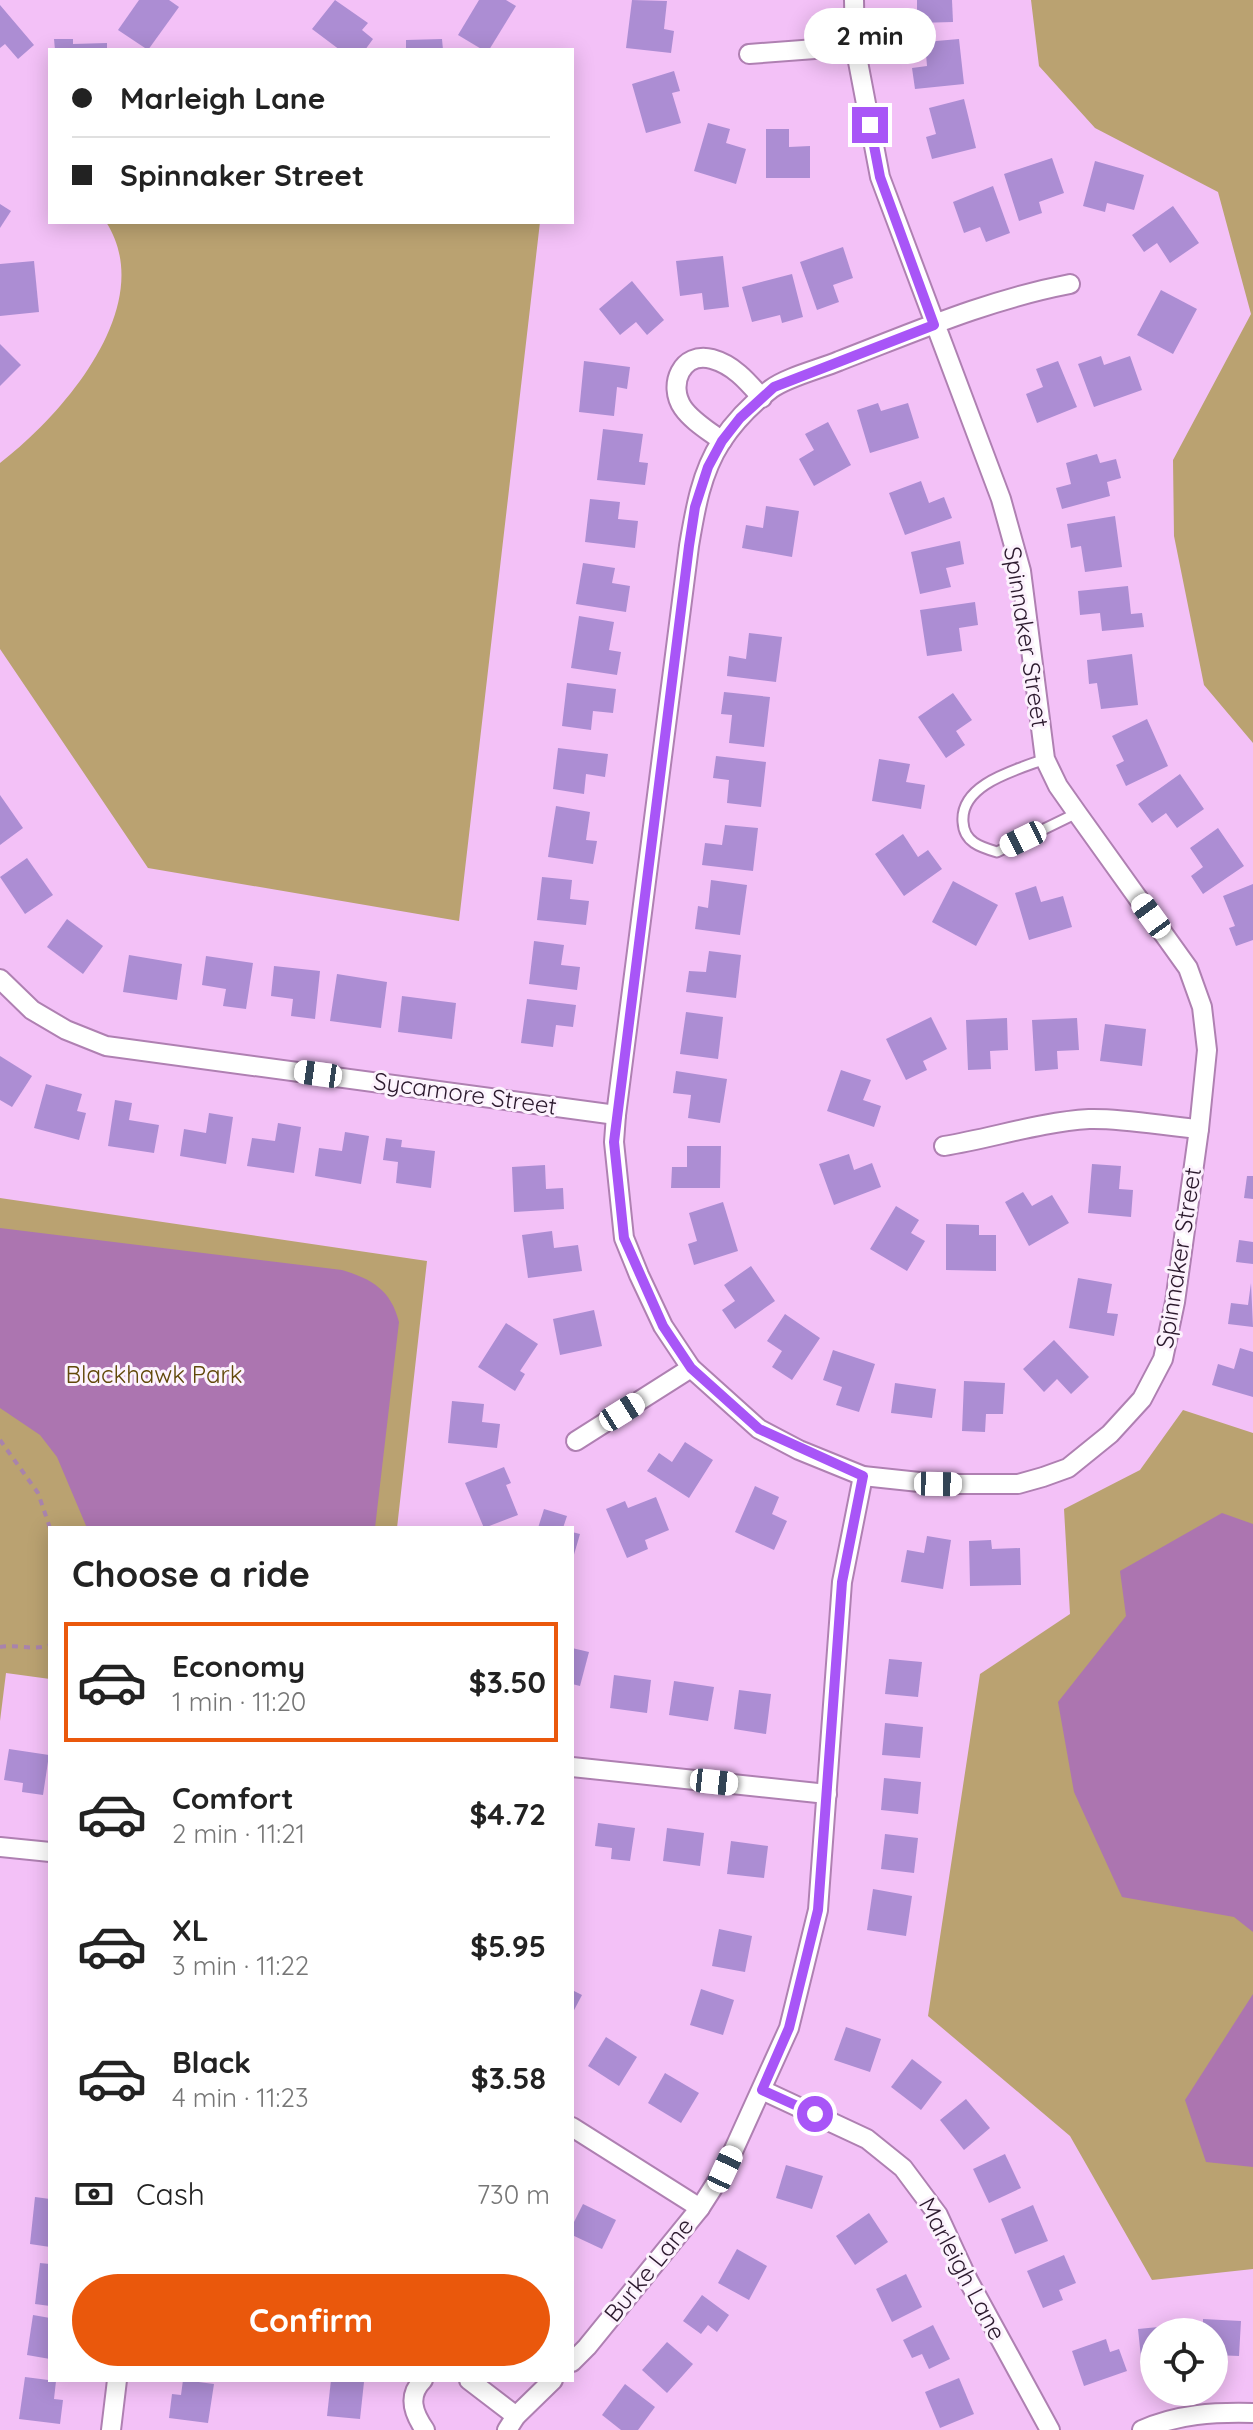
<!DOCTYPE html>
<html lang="en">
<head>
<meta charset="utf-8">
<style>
	body { margin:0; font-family:Quicksand,sans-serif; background:#f2f2f2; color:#222; height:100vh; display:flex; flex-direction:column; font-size:30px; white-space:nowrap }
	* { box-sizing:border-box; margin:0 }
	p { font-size:26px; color:#767676 }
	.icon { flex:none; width:44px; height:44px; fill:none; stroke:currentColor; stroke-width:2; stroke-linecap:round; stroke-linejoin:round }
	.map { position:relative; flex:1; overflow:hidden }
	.sheet { position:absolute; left:48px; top:1526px; width:526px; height:856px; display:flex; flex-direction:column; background:#fff; border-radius:0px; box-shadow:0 4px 20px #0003 }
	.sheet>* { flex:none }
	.guide { position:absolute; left:48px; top:48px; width:526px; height:176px; border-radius:0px; box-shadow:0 4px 20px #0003; display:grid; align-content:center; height:176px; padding:0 24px; background:#fff }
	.fabs { position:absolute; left:1140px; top:2318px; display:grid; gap:16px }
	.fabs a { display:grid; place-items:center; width:88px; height:88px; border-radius:50%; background:#fff; box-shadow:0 4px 20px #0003; font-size:40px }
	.end { position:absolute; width:36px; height:36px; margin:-18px; border:10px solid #a855f7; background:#fff; box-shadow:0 0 0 4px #fff }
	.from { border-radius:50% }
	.bubble { position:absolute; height:56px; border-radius:28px; background:#fff; box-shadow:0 4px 20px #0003; font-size:26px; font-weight:700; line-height:56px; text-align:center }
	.car { position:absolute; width:24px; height:48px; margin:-24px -12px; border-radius:10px; box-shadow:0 0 6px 2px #0007; background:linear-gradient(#fff 24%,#345 0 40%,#fff 0 76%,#345 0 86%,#fff 0) }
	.guide b { display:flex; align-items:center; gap:28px; height:76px; font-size:30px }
	.guide b+b { border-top:2px solid #e0e0e0 }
	.guide i { width:20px; height:20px; background:#222 }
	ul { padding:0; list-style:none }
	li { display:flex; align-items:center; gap:24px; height:120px; margin:0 16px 12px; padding:0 8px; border:4px solid transparent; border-radius:0px }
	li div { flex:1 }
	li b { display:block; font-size:30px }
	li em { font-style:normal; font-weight:700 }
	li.active { border-color:#ea580c }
	li>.icon { width:72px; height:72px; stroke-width:1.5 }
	h2 { padding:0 24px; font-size:36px; line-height:96px }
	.pay { display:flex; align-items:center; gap:20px; height:88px; padding:0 24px; font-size:30px }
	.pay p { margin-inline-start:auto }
	.button { display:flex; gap:16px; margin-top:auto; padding:16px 24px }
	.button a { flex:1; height:92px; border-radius:48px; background:#ea580c; color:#fff; font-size:32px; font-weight:700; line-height:92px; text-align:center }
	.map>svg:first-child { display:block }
	.green { fill:#baa271 }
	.water { fill:#ac75b0 }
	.building { fill:#ac8dd3 }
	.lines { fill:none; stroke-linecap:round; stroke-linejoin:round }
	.service-casing { stroke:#af80b2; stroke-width:13 }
	.minor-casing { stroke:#af80b2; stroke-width:22 }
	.path { stroke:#a983ac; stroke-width:4; stroke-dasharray:6 6; stroke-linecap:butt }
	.service { stroke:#fff; stroke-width:9 }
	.minor { stroke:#fff; stroke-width:18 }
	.route { stroke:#a855f7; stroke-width:10 }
	.labels { text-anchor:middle; stroke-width:6; stroke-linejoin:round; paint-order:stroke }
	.street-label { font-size:24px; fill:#2b192d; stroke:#fcf2fd }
	.park-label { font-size:24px; fill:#61480a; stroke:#fcf2fd }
</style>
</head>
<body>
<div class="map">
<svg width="1253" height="2430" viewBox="0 0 1253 2430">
	<rect width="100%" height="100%" fill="#f3c1f7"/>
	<g class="green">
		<path d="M1031,0h222v743l-49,-58 -30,-149 -1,-76 78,-146 -33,-122 -123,-64 -56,-62z"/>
		<path d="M106,222h434l-81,699 -311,-53 -148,-219v-186c64,-49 159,-159 106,-241z"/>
		<path d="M0,1198l427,63 -30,267h-347v151l-44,-6 -6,48z"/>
		<path d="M1183,1410l70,23v836l-101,11 -82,-144 -142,-120 52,-342 90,-60 -6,-105 76,-39z"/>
	</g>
	<g class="water">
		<path d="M0,1228l342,42c30,9 49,20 57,52l-24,206h-288l-30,-71 -17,-22 -40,-27z"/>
		<path d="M1222,1513l31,11v408l-19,-15 -112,-20 -48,-105 -16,-90 68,-86 -6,-45z"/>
		<path d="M1253,1994v173l-47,-5 -21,-62z"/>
	</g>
	<g class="building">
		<path d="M139,0h30l10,7 -31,43 -30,-20z"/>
		<path d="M335,0l33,23 -6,7 11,9 -8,11h-25l-28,-21z"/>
		<path d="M479,0h27l10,6 -27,44h-6l-25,-15z"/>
		<path d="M632,0l35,1 -3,28 10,2 -3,22 -45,-5z"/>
		<path d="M917,0h35l1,22 -36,1z"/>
		<path d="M0,5l34,40 -16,14 -13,-15 -5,4z"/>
		<path d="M54,39h19v5l34,-1v7h-52z"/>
		<path d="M442,39l1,11h-37v-10z"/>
		<path d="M959,39l5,45 -49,5 -3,-21 15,-2 -2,-24z"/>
		<path d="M674,71l6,20 -8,2 9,30 -35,10 -14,-49z"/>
		<path d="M964,99l12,49 -44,11 -6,-22 10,-3 -7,-26z"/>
		<path d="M708,123l22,6 -4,14 20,6 -10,35 -42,-13z"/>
		<path d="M766,129h23v18l21,-1v32h-44z"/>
		<path d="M1052,158l12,35 -25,9 3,11 -23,8 -15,-47z"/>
		<path d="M1095,161l49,14 -10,35 -27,-7 -2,9 -22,-6z"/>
		<path d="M993,186l17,47 -24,9 -6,-15 -16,6 -11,-31z"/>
		<path d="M0,204l11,7 -11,17z"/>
		<path d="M1173,206l26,37 -29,20 -13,-20 -13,9 -12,-17z"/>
		<path d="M843,247l10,31 -20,7 6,17 -22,8 -17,-48z"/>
		<path d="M723,256l6,51 -25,3 -2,-17 -22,3 -4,-35z"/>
		<path d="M34,261l5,51 -39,4v-52z"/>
		<path d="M792,274l11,43 -21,6 -2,-8 -28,7 -10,-35z"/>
		<path d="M632,281l32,39 -17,15 -11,-13 -16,13 -21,-26z"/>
		<path d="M1161,290l36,19 -24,45 -36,-19z"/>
		<path d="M0,344l21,21 -21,21z"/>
		<path d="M1101,356l3,9 26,-9 12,34 -48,17 -16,-43z"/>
		<path d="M584,361l46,6 -3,22 -10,-2 -3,29 -35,-4z"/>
		<path d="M1058,361l19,46 -40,16 -11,-29 17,-7 -7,-18z"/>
		<path d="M878,403l3,8 27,-8 11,35 -49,15 -13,-43z"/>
		<path d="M828,422l23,43 -37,21 -15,-27 15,-9 -9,-16z"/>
		<path d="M603,429l40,5 -4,28 9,1 -3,22 -48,-5z"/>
		<path d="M1097,454l3,9 16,-4 5,19 -14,4 3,14 -48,13 -6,-21 15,-4 -5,-21z"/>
		<path d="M921,481l8,22 15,-6 8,21 -47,17 -16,-42z"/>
		<path d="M590,499l30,3 -2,17 20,2 -3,27 -50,-6z"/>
		<path d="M766,506l33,5 -7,46 -50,-9 4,-23 17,3z"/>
		<path d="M1115,516l7,51 -37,5 -4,-26 -10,2 -4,-24z"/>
		<path d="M960,541l4,23 -18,4 5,19 -31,7 -9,-42z"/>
		<path d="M583,563l32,5 -3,15 18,3 -4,26 -50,-8z"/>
		<path d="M1128,586l3,28 11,-1 2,14 -42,4 -2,-18 -20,2 -2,-24z"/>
		<path d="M975,602l3,23 -19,3 3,23 -35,5 -7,-46z"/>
		<path d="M579,616l35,6 -5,28 12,2 -4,23 -46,-7z"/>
		<path d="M749,633l33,4 -6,45 -49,-6 2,-20 17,3z"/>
		<path d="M1132,654l6,51 -37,4 -4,-26 -8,1 -2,-24z"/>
		<path d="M567,683l49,6 -3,24 -20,-2 -2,19 -29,-4z"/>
		<path d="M724,692l46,5 -6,50 -35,-4 3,-28 -11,-1z"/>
		<path d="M953,693l19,27 -16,11 9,14 -19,13 -28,-41z"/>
		<path d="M1147,719l21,47 -42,20 -10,-21 8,-4 -12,-25z"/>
		<path d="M558,748l50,6 -3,23 -19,-3 -2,20 -31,-5z"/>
		<path d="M716,756l50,6 -5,45 -34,-4 2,-23 -16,-2z"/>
		<path d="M879,759l31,5 -4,18 19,3 -4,24 -49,-8z"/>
		<path d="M1180,774l24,35 -27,19 -11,-15 -14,10 -14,-19z"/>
		<path d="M0,795l23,33 -23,17z"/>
		<path d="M556,806l34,6 -4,28 11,1 -4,23 -45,-7z"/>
		<path d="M725,825l33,3 -5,43 -51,-6 3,-22 17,2z"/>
		<path d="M1218,828l26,38 -41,28 -12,-18 12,-9 -13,-19z"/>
		<path d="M903,834l15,23 10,-7 14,19 -38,27 -29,-42z"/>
		<path d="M27,858l26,37 -28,19 -25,-37z"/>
		<path d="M542,877l30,3 -2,19 19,2 -3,24 -49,-5z"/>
		<path d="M711,880l36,5 -7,50 -45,-6 3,-23 10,2z"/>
		<path d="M953,881l45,24 -22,41 -44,-24z"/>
		<path d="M1253,884v56l-17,6 -7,-18 6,-2 -12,-30z"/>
		<path d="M1036,886l5,16 22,-6 9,31 -43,13 -14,-47z"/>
		<path d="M67,919l36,27 -20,28 -36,-27z"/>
		<path d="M534,941l30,4 -3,20 19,2 -3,23 -48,-6z"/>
		<path d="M709,951l32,4 -5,43 -50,-6 3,-21 17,1z"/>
		<path d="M129,955l53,9 -5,36 -54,-8z"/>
		<path d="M206,956l47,7 -7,46 -23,-3 3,-17 -24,-4z"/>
		<path d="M274,966l46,5 -5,48 -24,-3 2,-17 -22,-3z"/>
		<path d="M337,974l50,8 -6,46 -51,-7z"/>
		<path d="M402,996l54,7 -4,36 -54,-7z"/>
		<path d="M527,999l49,6 -3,22 -17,-2 -3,22 -32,-4z"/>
		<path d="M686,1012l37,5 -5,42 -38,-5z"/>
		<path d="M931,1017l16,32 -24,12 4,9 -21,10 -20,-41z"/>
		<path d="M1007,1018l1,32 -18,1 1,18 -23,1 -2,-50z"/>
		<path d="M1077,1018l2,32 -22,1 1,18 -23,2 -3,-51z"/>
		<path d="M1105,1024l41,5 -4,37 -42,-5z"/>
		<path d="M0,1056l32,20 -20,31 -12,-7z"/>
		<path d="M841,1070l30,10 -8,20 18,6 -7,21 -47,-16z"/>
		<path d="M676,1071l51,8 -7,44 -32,-5 3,-23 -18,-2z"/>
		<path d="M46,1084l36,10 -5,17 9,2 -7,27 -45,-12z"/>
		<path d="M115,1100l17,3 -3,17 30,5 -5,28 -46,-7z"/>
		<path d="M209,1113l24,4 -7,47 -46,-8 4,-27 22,4z"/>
		<path d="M278,1123l23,4 -7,46 -47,-7 5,-28 23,3z"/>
		<path d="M345,1132l24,4 -8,48 -46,-8 4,-28 23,3z"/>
		<path d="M386,1138l16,2 -1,7 34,4 -4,37 -35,-5 2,-21 -15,-2z"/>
		<path d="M687,1146h34l-1,42h-49l1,-21h15z"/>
		<path d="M849,1154l5,16 18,-7 9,24 -47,18 -15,-41z"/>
		<path d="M1092,1164l29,2 -2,23 14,1 -2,27 -43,-4z"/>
		<path d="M545,1165l1,24 17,-1 1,21 -50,3 -2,-45z"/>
		<path d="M1247,1176h6v23l-9,-1z"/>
		<path d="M1023,1192l9,14 20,-11 17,28 -40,23 -24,-44z"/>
		<path d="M723,1202l15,49 -44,14 -6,-21 9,-3 -8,-28z"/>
		<path d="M896,1206l23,14 -8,13 14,8 -18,30 -37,-22z"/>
		<path d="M946,1224l33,1v10h17v36l-50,-1z"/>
		<path d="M552,1231l2,17 24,-3 4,26 -54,7 -6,-43z"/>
		<path d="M1239,1240l14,2v22l-17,-2z"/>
		<path d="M751,1266l24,35 -40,28 -13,-19 13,-9 -11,-16z"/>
		<path d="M1078,1278l34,6 -5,29 11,1 -4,22 -45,-8z"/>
		<path d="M1251,1283l2,44 -25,-3 3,-21 17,2z"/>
		<path d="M594,1310l8,36 -42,9 -7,-36z"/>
		<path d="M785,1314l35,24 -28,42 -20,-13 10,-16 -15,-10z"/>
		<path d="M506,1323l32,21 -18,27 5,3 -10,17 -37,-24z"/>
		<path d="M1054,1340l35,37 -18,17 -14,-15 -13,13 -21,-23z"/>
		<path d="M1240,1348l13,4v45l-41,-12 6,-21 16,5z"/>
		<path d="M833,1350l42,14 -16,48 -23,-7 6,-18 -19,-7z"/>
		<path d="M964,1381l41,2 -2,31h-17l-1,18 -23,-1z"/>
		<path d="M895,1383l41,6 -4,29 -41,-5z"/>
		<path d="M452,1401l32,3 -2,18 18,2 -3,24 -49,-5z"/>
		<path d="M685,1442l28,18 -24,38 -42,-27 12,-18 13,9z"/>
		<path d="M504,1467l7,16 -5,2 12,30 -34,13 -19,-45z"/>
		<path d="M755,1486l24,11 -7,17 15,7 -13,29 -39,-18z"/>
		<path d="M656,1497l13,33 -24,10 3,9 -21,9 -21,-49 19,-8 3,7z"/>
		<path d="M544,1509l23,7 -4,12h-25z"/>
		<path d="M572,1532l8,2 -7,24h-1z"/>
		<path d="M927,1536l24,4 -8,49 -42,-7 6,-32 17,3z"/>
		<path d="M991,1540l1,9 28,-1 1,37 -51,1 -1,-45z"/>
		<path d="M572,1648l17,4 -9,34 -8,-2z"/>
		<path d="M889,1659l33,3 -4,35 -33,-3z"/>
		<path d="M614,1675l37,5 -4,33 -37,-5z"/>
		<path d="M674,1681l40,6 -6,34 -39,-6z"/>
		<path d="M739,1690l32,4 -5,40 -32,-5z"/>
		<path d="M885,1723l38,4 -3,31 -38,-3z"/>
		<path d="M9,1749l40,6 -6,40 -21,-3 1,-9 -19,-3z"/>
		<path d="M884,1778l37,4 -3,32 -37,-4z"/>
		<path d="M598,1823l37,5 -5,33 -19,-2 1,-11 -17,-2z"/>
		<path d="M667,1828l37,5 -4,33 -37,-5z"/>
		<path d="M885,1834l33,4 -4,35 -33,-4z"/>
		<path d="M731,1841l37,5 -4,32 -37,-4z"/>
		<path d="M873,1889l39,7 -6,40 -39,-6z"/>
		<path d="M719,1929l33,7 -7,36 -33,-6z"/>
		<path d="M701,1989l33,11 -11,35 -33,-10z"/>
		<path d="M572,1990l10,5 -10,19z"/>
		<path d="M846,2027l35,12 -11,33 -36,-12z"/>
		<path d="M606,2037l31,20 -18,29 -31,-20z"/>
		<path d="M912,2059l30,23 -21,28 -30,-23z"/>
		<path d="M665,2073l34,20 -18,30 -33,-20z"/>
		<path d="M966,2099l24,29 -26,22 -24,-30z"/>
		<path d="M1005,2154l16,34 -32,15 -16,-34z"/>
		<path d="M786,2165l37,11 -11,33 -36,-11z"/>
		<path d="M35,2197l15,2v48l-20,-3z"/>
		<path d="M583,2204l33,16 -14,29 -30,-14v-9z"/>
		<path d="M1033,2205l15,36 -33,13 -14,-35z"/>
		<path d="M869,2213l19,29 -33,23 -19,-29z"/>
		<path d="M737,2249l30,17 -18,34 -31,-17z"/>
		<path d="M1064,2255l12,28 -17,7 4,10 -20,8 -16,-37z"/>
		<path d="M40,2263l10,1v42l-15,-2z"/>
		<path d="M906,2274l16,33 -30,15 -16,-33z"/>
		<path d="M702,2295l27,20 -12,17 -9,-7 -7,9 -18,-13z"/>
		<path d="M33,2315l17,3v41l-23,-4z"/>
		<path d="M1203,2319l38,2 -2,35 -25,-1v-23h-11z"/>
		<path d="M933,2325l17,34 -21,10 -7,-15 -10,4 -9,-18z"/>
		<path d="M1169,2326l1,6h-16v34l-12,1 -4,-38z"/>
		<path d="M1106,2339l4,13 9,-3 8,22 -43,15 -12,-35z"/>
		<path d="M667,2342l26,22 -26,29 -25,-23z"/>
		<path d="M25,2377l31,4 -2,18 9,1 -3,24 -41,-5z"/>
		<path d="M959,2378l15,36 -34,14 -15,-36z"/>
		<path d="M183,2380l31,4 -6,39 -39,-5 3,-24 9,1z"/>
		<path d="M331,2380l33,2 -4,37 -33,-3z"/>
		<path d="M625,2384l30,23 -17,23h-17l-19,-15z"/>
	</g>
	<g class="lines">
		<g class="service-casing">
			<path id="service" d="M1045,759c-29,11 -85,25 -82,63 1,20 17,25 34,30l80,-39"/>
		</g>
		<g class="minor-casing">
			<g id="minor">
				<path d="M854,0l1,46 25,131 121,322 20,72 24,188 13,27 19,27 111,155 14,39 5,43 -8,79 -24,173 -12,57 -21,40 -32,35 -42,34 -25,9 -25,7h-80l-75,-8 -64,-26 -40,-21 -68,-61 -28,-42 -24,-51 -15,-37 -10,-96 2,-27 73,-569c6,-36 12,-73 32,-104 13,-20 32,-39 50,-53 16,-12 49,-20 68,-28 78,-30 148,-61 231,-77"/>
				<path d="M749,54l106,-8"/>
				<path d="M722,441c-13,-10 -30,-20 -39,-33 -16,-23 -1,-57 29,-49 22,6 36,23 50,39"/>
				<path d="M0,979l32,31 34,20 40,16 510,69"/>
				<path d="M944,1146c49,-8 96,-24 145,-27 36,-1 74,7 110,10"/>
				<path d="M576,1441l115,-73"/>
				<path d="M572,1767l255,27"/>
				<path d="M0,1847l50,5"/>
				<path d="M762,2090l105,49 36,29 35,47 30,65 82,150"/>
				<path d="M572,2127l128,81"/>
				<path d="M572,2362l15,-15 113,-139 25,-39 64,-141 29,-118 24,-328 21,-106"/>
				<path d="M423,2380c-16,16 -10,33 2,50"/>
				<path d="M469,2380l47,36"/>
				<path d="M111,2430l6,-50"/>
				<path d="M507,2430l9,-14 37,-36"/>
				<path d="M1142,2430c35,-16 73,-18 111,-17"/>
			</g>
		</g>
		<g class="path">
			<path d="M0,1440l38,53 12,35"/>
			<path d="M0,1647c16,-3 35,4 50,-2"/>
		</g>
		<use href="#service" class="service"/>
		<use href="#minor" class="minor"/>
	</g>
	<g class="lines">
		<path class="route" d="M815,2114l-53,-24 27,-62 29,-118 24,-328 21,-106 -104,-47 -68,-61 -28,-42 -39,-88 -10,-96 75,-596 6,-39 13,-40 14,-26 18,-23 34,-31 160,-62 -54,-148 -10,-52"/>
	</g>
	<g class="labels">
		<g class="street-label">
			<text transform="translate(1026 637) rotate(81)" y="8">Spinnaker Street</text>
			<text transform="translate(465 1094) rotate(8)" y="8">Sycamore Street</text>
			<text transform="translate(1179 1258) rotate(-81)" y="8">Spinnaker Street</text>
			<text transform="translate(962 2269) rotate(62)" y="8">Marleigh Lane</text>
			<text transform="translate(649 2270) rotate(-51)" y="8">Burke Lane</text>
		</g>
		<g class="park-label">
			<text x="154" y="1383">Blackhawk Park</text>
		</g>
	</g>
</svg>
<div class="fabs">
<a><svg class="icon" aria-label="locate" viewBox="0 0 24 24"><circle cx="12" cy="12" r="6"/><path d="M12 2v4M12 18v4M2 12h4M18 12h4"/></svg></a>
</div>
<i class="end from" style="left:815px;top:2114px"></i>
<i class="end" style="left:870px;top:125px"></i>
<div class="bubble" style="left:804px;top:8px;width:132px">2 min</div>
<i class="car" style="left:1023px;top:839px;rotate:244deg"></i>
<i class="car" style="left:1151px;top:916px;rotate:324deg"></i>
<i class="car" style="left:318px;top:1074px;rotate:278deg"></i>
<i class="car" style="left:622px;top:1412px;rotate:58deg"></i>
<i class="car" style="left:938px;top:1484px;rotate:91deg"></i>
<i class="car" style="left:714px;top:1782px;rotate:96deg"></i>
<i class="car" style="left:725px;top:2169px;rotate:25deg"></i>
<div class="guide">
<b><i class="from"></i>Marleigh Lane</b>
<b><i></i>Spinnaker Street</b>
</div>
<section class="sheet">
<h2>Choose a ride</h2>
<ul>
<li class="active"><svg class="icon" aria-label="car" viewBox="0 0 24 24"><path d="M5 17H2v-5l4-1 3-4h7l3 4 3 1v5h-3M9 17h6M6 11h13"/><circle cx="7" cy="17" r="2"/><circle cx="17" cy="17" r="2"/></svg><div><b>Economy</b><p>1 min · 11:20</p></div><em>$3.50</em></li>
<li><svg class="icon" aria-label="car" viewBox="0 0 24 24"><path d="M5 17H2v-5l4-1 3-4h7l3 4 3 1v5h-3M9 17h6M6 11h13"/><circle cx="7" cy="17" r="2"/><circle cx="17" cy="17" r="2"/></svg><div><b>Comfort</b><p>2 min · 11:21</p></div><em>$4.72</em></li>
<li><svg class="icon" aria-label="car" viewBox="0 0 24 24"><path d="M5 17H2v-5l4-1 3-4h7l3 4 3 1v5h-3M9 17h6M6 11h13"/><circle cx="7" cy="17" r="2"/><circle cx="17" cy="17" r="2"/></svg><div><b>XL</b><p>3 min · 11:22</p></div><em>$5.95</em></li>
<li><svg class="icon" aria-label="car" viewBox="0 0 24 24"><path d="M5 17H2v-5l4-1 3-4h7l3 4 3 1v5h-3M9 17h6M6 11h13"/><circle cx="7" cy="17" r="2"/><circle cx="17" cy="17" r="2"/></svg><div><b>Black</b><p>4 min · 11:23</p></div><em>$3.58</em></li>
</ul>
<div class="pay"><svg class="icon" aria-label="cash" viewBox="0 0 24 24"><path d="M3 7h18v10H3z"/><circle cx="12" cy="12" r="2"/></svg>Cash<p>730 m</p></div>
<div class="button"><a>Confirm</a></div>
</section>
</div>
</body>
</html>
